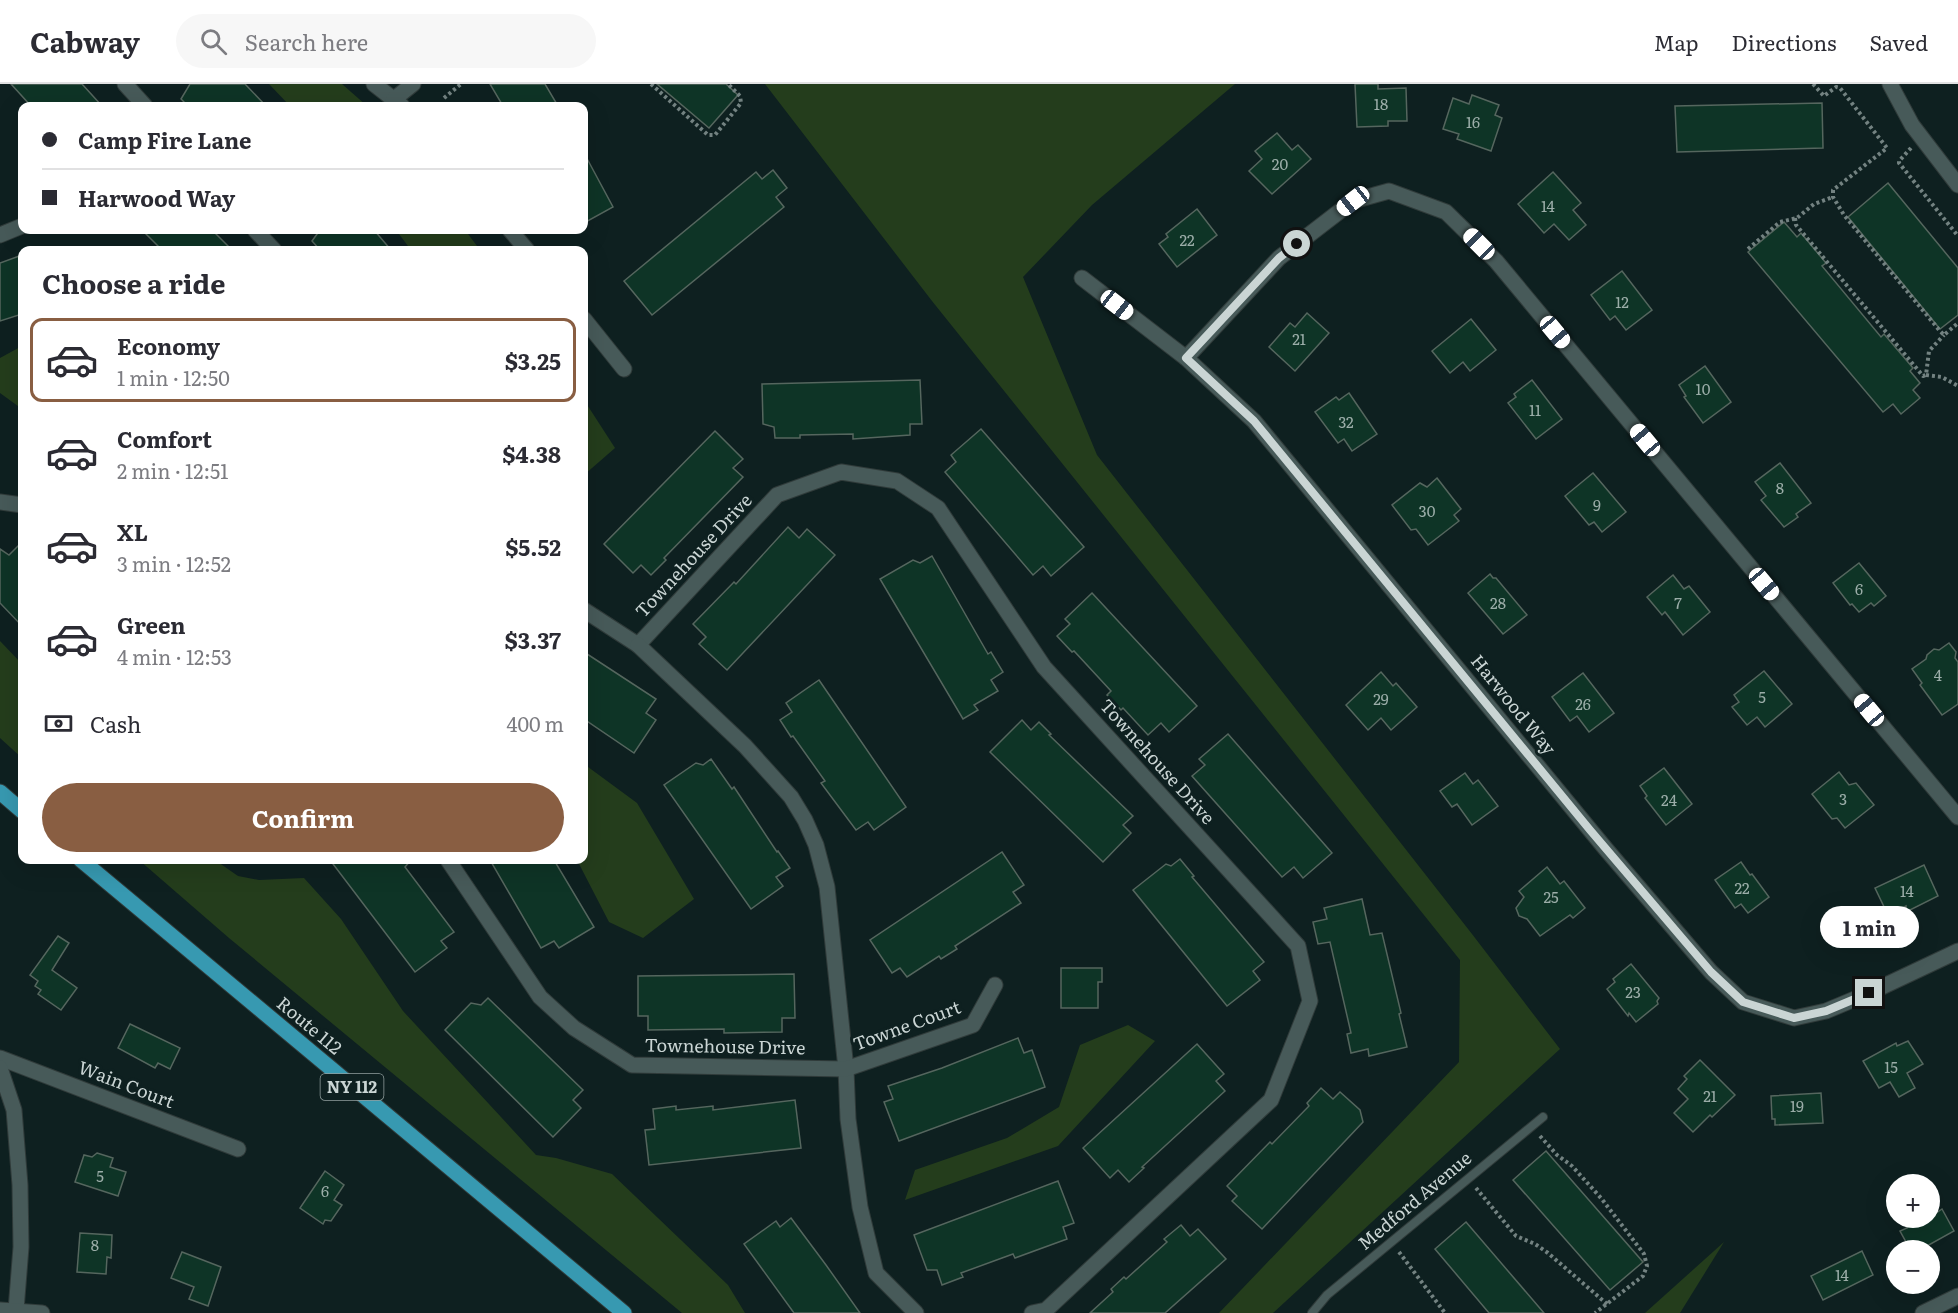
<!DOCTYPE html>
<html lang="en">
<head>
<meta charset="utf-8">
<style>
	body { margin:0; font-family:Literata,serif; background:#f7f7f7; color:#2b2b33; height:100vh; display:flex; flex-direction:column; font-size:22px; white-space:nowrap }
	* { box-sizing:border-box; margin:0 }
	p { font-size:20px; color:#7c7c81 }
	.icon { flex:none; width:33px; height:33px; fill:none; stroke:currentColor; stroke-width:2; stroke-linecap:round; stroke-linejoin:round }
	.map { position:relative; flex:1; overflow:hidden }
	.sheet { position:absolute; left:18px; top:162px; width:570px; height:618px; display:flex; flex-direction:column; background:#fff; border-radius:12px; box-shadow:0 6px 24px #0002 }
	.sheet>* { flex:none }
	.top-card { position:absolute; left:18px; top:18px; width:570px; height:132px; border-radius:12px; box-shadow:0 6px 24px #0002; display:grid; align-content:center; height:132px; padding:0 24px; background:#fff }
	.buttons { position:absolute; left:1886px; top:1090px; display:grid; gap:12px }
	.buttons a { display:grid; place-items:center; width:54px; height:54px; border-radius:50%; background:#fff; box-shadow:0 6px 24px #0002; font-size:30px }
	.end { position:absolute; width:27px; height:27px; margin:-14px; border:8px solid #cad5d4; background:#111; box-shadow:0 0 0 3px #111 }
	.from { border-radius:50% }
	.bubble { position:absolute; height:42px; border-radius:21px; background:#fff; box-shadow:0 6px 24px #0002; font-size:20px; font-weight:700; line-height:42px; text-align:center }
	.car { position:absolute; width:18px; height:36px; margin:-18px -9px; border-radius:8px; box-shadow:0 0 4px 2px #0007; background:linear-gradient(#fff 24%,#345 0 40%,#fff 0 76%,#345 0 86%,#fff 0) }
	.top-card b { display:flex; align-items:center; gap:21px; height:57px; font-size:22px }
	.top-card b+b { border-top:2px solid #e1e1e2 }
	.top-card i { width:15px; height:15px; background:#2b2b33 }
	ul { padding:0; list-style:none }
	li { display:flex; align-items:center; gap:18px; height:84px; margin:0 12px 9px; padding:0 12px; border:3px solid transparent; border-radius:12px }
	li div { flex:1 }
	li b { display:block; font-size:22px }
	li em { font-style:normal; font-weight:700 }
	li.selected { border-color:#895e42 }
	li>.icon { width:54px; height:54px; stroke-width:1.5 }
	h2 { padding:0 24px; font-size:27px; line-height:72px }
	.pay { display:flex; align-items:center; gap:15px; height:66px; padding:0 24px; font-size:22px }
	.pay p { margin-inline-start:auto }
	.primary-button { display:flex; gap:12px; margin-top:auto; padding:12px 24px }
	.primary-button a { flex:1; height:69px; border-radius:36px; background:#895e42; color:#fff; font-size:24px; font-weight:700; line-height:69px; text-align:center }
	header { display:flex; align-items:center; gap:36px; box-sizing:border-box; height:84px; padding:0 30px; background:#fff; border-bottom:2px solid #e1e1e2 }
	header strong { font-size:28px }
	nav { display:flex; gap:33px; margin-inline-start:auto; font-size:21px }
	.search { width:420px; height:54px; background:#f7f7f7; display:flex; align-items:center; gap:15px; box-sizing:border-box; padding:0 21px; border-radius:33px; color:#7c7c81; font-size:22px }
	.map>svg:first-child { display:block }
	.green { fill:#243d1c }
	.building { fill:#0e3426; stroke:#55665e; stroke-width:1.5 }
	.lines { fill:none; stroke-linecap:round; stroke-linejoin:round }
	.service-casing { stroke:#303b3a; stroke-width:10 }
	.minor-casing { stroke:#303b3a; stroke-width:17 }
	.primary-casing { stroke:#303b3a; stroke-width:17 }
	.path { stroke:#738281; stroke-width:4; stroke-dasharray:3 3; stroke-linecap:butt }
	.service { stroke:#475a59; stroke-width:8 }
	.minor { stroke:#475a59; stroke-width:15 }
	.primary { stroke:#3799b1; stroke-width:15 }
	.route { stroke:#cad5d4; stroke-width:8 }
	.labels { text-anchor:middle; stroke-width:6; stroke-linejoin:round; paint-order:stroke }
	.number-label { font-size:15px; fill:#9bada8 }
	.shield { fill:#0e2020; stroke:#929f9e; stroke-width:1.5 }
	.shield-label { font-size:16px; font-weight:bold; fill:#cad5d4 }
	.street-label { font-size:18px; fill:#cad5d4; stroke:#0e2020 }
</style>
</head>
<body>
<header>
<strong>Cabway</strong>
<div class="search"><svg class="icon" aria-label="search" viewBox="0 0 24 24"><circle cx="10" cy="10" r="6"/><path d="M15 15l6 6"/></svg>Search here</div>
<nav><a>Map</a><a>Directions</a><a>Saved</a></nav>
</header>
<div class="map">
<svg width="1958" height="1229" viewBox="0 0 1958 1229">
	<rect width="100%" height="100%" fill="#0e2020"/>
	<g class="green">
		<path d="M269,0h73l25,22h-77z"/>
		<path d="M765,0h470l-143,121 -69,72 74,178 375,479 88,115 -287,264h-54l240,-251 1,-102 -528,-659z"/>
		<path d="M396,146h69l15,20h-69z"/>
		<path d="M22,262v63l-22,-16v-35z"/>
		<path d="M584,316l31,48 -31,27z"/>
		<path d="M0,557l22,23v94l-22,-20z"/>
		<path d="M584,680l53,39 57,96 -51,39 -34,-16 -32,-62h7z"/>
		<path d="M139,776h76l23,16 21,4 45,-2 37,41 62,92 133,144 20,3 56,16 116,111 17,28h-63l-453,-375z"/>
		<path d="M1128,941l27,16 -97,105 -153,54 10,-30 92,-32 52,-31 21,-62z"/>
		<path d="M1724,1158l-44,71h-35z"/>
	</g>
	<g class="building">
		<path d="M11,0h71l20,22h-71z"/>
		<path d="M190,0h55l21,22h-78l-7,-7z"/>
		<path d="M490,0h55l13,22h-55z"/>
		<path d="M657,0h69l12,11 -29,33z"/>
		<path d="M1355,0h23v5l28,-1 1,33h-19v5l-31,1z"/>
		<path d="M1472,11l27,10 -4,10 7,3 -11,33 -34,-12 2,-5 -16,-5 10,-31 16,6z"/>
		<path d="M1822,19l1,45 -146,4 -2,-46z"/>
		<path d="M1277,49l15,17 6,-5 13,14 -39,35 -23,-23 13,-12 -7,-8z"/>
		<path d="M584,69l29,54 -29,16z"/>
		<path d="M773,86l14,18 -11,9 8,10 -132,108 -28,-34 132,-109 6,7z"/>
		<path d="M1553,88l28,31 -8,7 13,15 -17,15 -15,-16 -10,9 -26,-29z"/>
		<path d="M1888,99l70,85v47l-18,14 -92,-112z"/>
		<path d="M1197,125l20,26 -40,32 -18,-23 9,-7 -2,-3z"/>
		<path d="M1784,138l13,15 4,-4 25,30 -4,3 59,71 3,-3 29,34 -3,3 10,12 -7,7 7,8 -19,16 -8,-10 -10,8 -135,-160z"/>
		<path d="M142,146h70l20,20h-70z"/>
		<path d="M320,146h54l17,20h-71l-8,-9z"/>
		<path d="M22,171v59l-22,7v-58z"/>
		<path d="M1622,187l30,39 -26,20 -11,-14 -5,4 -19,-25z"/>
		<path d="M1307,229l22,20 -34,38 -26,-24 21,-24 5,4z"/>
		<path d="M1471,235l25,31 -26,21 -7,-9 -13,11 -18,-22z"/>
		<path d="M1705,282l26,36 -28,21 -19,-26 2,-1 -7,-11z"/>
		<path d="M920,296l2,44h-12v11l-57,4v-5l-53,1v3h-25l-1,-11 -11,-3 -1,-40z"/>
		<path d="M1532,296l30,39 -26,20 -28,-36 8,-6 -2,-3z"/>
		<path d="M1349,309l28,41 -25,17 -8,-12 -6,4 -23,-31 21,-15 3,3z"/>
		<path d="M981,345l103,118 -33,29 -8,-10 -10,9 -88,-103 11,-10 -5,-7z"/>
		<path d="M715,347l28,28 -10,9 10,9 -79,81 2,2 -15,15 -10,-10 -8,8 -29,-29z"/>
		<path d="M1780,379l31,40 -15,11 2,3 -14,10 -23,-27 5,-4 -11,-14z"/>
		<path d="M1593,389l33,39 -24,20 -8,-10 -5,3 -24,-29z"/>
		<path d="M1437,394l24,31 -7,6 5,6 -31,24 -12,-16 -5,1 -19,-25 28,-22 7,4z"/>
		<path d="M788,443l11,11 8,-9 28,26 -108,115 -28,-26 7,-7 -13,-13 41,-42 2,2z"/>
		<path d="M22,458v84l-22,-23v-54l9,6z"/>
		<path d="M932,472l56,98 3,-2 12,20 -12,8 7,11 -24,14 4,5 -15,9 -83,-140 33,-19 7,3z"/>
		<path d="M1859,479l27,33 -12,10 -3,-3 -12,9 -7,-8 -2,1 -17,-22z"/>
		<path d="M1490,490l3,4h3l31,37 -24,19 -35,-41z"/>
		<path d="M1673,491l11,14 5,-3 21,26 -27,23 -18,-23 -3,3 -15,-18z"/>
		<path d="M1092,509l105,113 -28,26 -8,-9 -13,12 -25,-27 -2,2 -14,-15 4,-4 -37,-40 -2,1 -15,-16 13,-12 -5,-5z"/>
		<path d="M1949,559l7,9 -1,6 3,4v42l-16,11 -22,-30 2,-2 -10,-14 14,-10 1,-4 7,-6 5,1z"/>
		<path d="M584,568l72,47 -10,14 10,7 -22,33 -50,-34z"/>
		<path d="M1764,587l28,33 -27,23 -8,-10 -10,8 -15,-18 7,-5 -5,-7z"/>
		<path d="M1381,588l12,14 3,-3 21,24 -26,23 -10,-12 -13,12 -22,-25z"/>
		<path d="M1583,589l31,40 -25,19 -12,-16 -7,5 -18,-24z"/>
		<path d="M819,596l87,127 -32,23 -6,-8 -12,8 -35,-47 4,-2 -32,-45 -2,1 -11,-17 12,-8 -6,-9z"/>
		<path d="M1022,636l9,10 8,-8 12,12 -2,1 84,81 -10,9 8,8 -28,29 -113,-110z"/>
		<path d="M1228,650l104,119 -29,25 -9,-11 -12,10 -90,-101 13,-11 -6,-6z"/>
		<path d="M711,675l21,30 2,-2 43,65 1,-1 12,17 -14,9 7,9 -32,23 -87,-124 32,-22 7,2z"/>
		<path d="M1664,684l28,36 -26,21 -21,-27 2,-2 -7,-10z"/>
		<path d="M1839,688l10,13 7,-2 18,22 -29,23 -8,-10 -5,1 -20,-25z"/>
		<path d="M1465,689l8,11 5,-4 20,26 -26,19 -15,-21 -5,3 -12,-16z"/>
		<path d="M1002,768l22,33 -11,7 8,11 -66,43 2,3 -16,10 -2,-3 -32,21 -7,-9 -8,5 -22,-33z"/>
		<path d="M1180,775l14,17 -2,1 72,85 -11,9 7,9 -33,26 -94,-116 33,-26 5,2z"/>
		<path d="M330,776h81l-6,7 49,65 -13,9 6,7 -32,24z"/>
		<path d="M490,776h64l40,67 -35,21 -5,-7 -13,7z"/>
		<path d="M1741,778l9,13 2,-1 17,23 -21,16 -7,-9 -6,4 -20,-28z"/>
		<path d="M1924,781l14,31 -32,16v-6l-18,9 -13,-27z"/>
		<path d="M1547,783l13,17 4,-3 21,27 -12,10 -3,-3 -30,21 -13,-17 -8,-3 -3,-8 8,-11 -5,-6z"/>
		<path d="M1362,815l8,36 12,-2 19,80 -2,1 8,33 -38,9 -1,-7 -17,4 -4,-19 4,-1 -21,-91 -12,2 -5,-22 14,-3 -3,-11z"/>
		<path d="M58,852l11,7 -17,27 25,18 -16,22 -23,-16 3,-4 -6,-4 3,-5 -8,-6z"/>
		<path d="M1631,880l28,34 -2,3 1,3 -22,18 -7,-9 -1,3 -21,-27 8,-7 -2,-3z"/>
		<path d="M1061,884h41v14h-4v26h-37z"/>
		<path d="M794,890l1,44h-13v14l-58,1v-4l-76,1v-14h-10v-40z"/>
		<path d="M488,914l95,92 -10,10 8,8 -28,29 -108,-107 26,-27 10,2z"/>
		<path d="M130,940l50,24 -10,21 -12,-6 -3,5 -37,-20z"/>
		<path d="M1018,954l6,15 8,-3 13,37 -146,54 -15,-39 9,-3 -5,-13 54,-18z"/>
		<path d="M1908,957l15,23 -16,9 8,15 -16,9 -9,-15 -11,6 -16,-27 33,-18 1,3z"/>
		<path d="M1197,960l27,30 -8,7 9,10 -83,76 2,1 -15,14 -11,-12 -8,8 -27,-30z"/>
		<path d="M1700,976l35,35 -23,22 -2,-2 -17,17 -19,-19 14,-14 -10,-10 9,-10 -3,-3z"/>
		<path d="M1321,1004l12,11 7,-7 20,18 3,12 -101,107 -30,-28 5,-5 -10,-10 43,-44 2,2 37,-38 -2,-3z"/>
		<path d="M1821,1009l2,30 -48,2v-6h-3l-1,-23z"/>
		<path d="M795,1016l6,48 -152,17 -4,-35 10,-1 -2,-20 23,-3v4l37,-4v4z"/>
		<path d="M1546,1067l97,111 -33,28 -97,-110z"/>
		<path d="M97,1069l16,5 -3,9 16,5 -8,24 -43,-14 9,-27 8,2z"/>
		<path d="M325,1087l19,14 -10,15 8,5 -11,16 -6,-1 -2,4 -23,-16z"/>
		<path d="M1058,1097l16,42 -11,4 4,12 -52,19 -2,-4 -52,19 2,4 -21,8 -5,-15h-10l-13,-35z"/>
		<path d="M1942,1125l12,22 -36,20h-7l-11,-20 7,-3 -6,-10h28z"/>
		<path d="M791,1134l35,47 34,48h-66l-50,-69 32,-23 4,6z"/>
		<path d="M1466,1138l78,91h-55l-54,-64z"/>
		<path d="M1181,1141l9,11 8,-7 28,30 -61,54h-75l23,-21 -2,-3 13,-12 2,2 41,-37 -3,-3z"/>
		<path d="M80,1149l32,2 -1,23 -4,-1 -1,17 -29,-2z"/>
		<path d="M1862,1167l11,24 -50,25 -12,-24z"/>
		<path d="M182,1168l39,15 -13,39 -19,-7 5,-12 -23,-9z"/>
	</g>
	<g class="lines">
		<g class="service-casing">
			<path id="service" d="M1312,1229l15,-18 216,-178"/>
		</g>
		<g class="minor-casing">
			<g id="minor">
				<path d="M125,0l20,22"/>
				<path d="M374,0l28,22"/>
				<path d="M1890,0l22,41 46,60"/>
				<path d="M393,16l20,-16"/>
				<path d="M255,146l19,20"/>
				<path d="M510,146l17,20"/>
				<path d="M0,151l22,-9"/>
				<path d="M1082,194l104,80 68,63 351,427 106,124 32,30 51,16 32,-7 43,-18 89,-42"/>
				<path d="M584,235l40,50"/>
				<path d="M1186,274l93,-100 74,-57 36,-10 57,21 50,49 462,556"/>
				<path d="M0,418l22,3"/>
				<path d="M584,526l54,35 139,-150 64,-23 56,9 41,27 106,159 254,279 12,55 -39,99 -225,210 -14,3"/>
				<path d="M638,561l107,101 46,51 14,23 11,25 11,42 19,182 2,50 12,88 16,66 40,40"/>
				<path d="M448,776l92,137 34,31 58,37 214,4 127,-44 22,-40"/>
				<path d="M0,974l238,91"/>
				<path d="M0,984l14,42 6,75 1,62 -5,63"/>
				<path d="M0,1226l42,3"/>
				<path d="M1923,1229l35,-17"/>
			</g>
		</g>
		<g class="primary-casing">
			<g id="primary">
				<path d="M0,708l22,19"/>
				<path d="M81,776l543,453"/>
			</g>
		</g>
		<g class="path">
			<path d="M651,0l57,51h7l26,-32 -1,-7 -12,-12"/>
			<path d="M1813,0l11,12 12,-9 4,1 47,60 -54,42v7l11,18 96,116 4,4 14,-12"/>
			<path d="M444,14l17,-14"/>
			<path d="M1911,64l-12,13v2l59,73"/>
			<path d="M1795,134l1,7 127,151 3,-1 3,-24 15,-16"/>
			<path d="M1748,165l32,-27 17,-4 17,-14 19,-7"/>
			<path d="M1926,291l16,2 16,9"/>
			<path d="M1540,1052l17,19 15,11 29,32 43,56 3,12 -4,10 -48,37"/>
			<path d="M1476,1104l40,48 19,8 13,9 59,51"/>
			<path d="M1399,1168l46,61"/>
		</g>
		<use href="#service" class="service"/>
		<use href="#minor" class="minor"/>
		<use href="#primary" class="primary"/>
	</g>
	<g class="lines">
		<path class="route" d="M1297,160l-18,14 -93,100 68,63 336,409 121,142 32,30 51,16 32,-7 43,-18"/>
	</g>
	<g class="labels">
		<g class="number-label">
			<text x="1381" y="26">18</text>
			<text x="1473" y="44">16</text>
			<text x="1280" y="86">20</text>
			<text x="1548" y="128">14</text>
			<text x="1187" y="162">22</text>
			<text x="1622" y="224">12</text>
			<text x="1299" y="261">21</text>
			<text x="1703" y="311">10</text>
			<text x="1535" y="332">11</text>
			<text x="1346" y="344">32</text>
			<text x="1780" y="410">8</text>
			<text x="1597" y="427">9</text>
			<text x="1427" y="433">30</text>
			<text x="1859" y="511">6</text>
			<text x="1498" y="525">28</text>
			<text x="1678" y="525">7</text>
			<text x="1938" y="597">4</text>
			<text x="1762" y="619">5</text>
			<text x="1381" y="621">29</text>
			<text x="1583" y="626">26</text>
			<text x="1843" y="721">3</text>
			<text x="1669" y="722">24</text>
			<text x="1742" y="810">22</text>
			<text x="1907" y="813">14</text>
			<text x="1551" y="819">25</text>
			<text x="1633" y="914">23</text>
			<text x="1891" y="989">15</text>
			<text x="1710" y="1018">21</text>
			<text x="1797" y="1028">19</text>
			<text x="100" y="1098">5</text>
			<text x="325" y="1113">6</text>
			<text x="95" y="1167">8</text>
			<text x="1842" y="1197">14</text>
		</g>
		<rect class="shield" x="320.5" y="990" width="63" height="26" rx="4.5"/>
		<g class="shield-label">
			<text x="352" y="1009">NY 112</text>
		</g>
		<g class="street-label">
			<text transform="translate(694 472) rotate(-47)" y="6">Townehouse Drive</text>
			<text transform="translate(1513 621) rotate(51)" y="6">Harwood Way</text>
			<text transform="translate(1157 678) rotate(48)" y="6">Townehouse Drive</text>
			<text transform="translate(309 942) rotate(40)" y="6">Route 112</text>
			<text transform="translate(907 942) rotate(-20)" y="6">Towne Court</text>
			<text transform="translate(725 963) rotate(1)" y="6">Townehouse Drive</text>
			<text transform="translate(126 1001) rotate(21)" y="6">Wain Court</text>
			<text transform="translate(1415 1117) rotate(-40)" y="6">Medford Avenue</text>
		</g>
	</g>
</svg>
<div class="buttons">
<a>+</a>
<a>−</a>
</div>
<i class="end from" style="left:1297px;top:160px"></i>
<i class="end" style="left:1869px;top:909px"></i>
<div class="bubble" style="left:1820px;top:822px;width:99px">1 min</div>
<i class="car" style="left:1353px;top:117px;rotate:232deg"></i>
<i class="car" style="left:1479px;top:160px;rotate:315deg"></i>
<i class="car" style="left:1117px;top:221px;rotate:128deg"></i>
<i class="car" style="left:1555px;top:248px;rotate:140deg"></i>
<i class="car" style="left:1645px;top:356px;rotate:320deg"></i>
<i class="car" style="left:1764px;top:500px;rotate:140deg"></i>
<i class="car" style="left:1869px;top:626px;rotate:320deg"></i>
<div class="top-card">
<b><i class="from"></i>Camp Fire Lane</b>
<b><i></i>Harwood Way</b>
</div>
<section class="sheet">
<h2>Choose a ride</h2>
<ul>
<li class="selected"><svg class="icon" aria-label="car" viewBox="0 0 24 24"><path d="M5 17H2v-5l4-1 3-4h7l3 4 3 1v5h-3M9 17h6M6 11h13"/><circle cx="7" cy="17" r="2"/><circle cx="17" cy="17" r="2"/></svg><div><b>Economy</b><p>1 min · 12:50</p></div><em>$3.25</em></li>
<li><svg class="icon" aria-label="car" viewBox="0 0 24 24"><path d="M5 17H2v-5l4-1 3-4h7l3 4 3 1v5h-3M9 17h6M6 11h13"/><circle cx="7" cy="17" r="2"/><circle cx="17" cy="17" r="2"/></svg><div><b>Comfort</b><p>2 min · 12:51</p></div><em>$4.38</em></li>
<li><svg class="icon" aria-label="car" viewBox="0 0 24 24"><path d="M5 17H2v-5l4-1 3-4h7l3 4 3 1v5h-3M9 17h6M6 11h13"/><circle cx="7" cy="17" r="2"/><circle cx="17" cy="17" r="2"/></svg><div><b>XL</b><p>3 min · 12:52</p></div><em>$5.52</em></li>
<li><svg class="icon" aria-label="car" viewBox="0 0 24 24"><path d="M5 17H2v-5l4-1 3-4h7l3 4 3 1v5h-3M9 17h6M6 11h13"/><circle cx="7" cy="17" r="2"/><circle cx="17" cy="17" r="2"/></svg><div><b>Green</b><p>4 min · 12:53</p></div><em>$3.37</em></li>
</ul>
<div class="pay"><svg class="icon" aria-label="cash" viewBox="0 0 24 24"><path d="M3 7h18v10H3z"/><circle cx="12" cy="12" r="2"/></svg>Cash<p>400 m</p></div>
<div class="primary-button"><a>Confirm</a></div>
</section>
</div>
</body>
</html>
